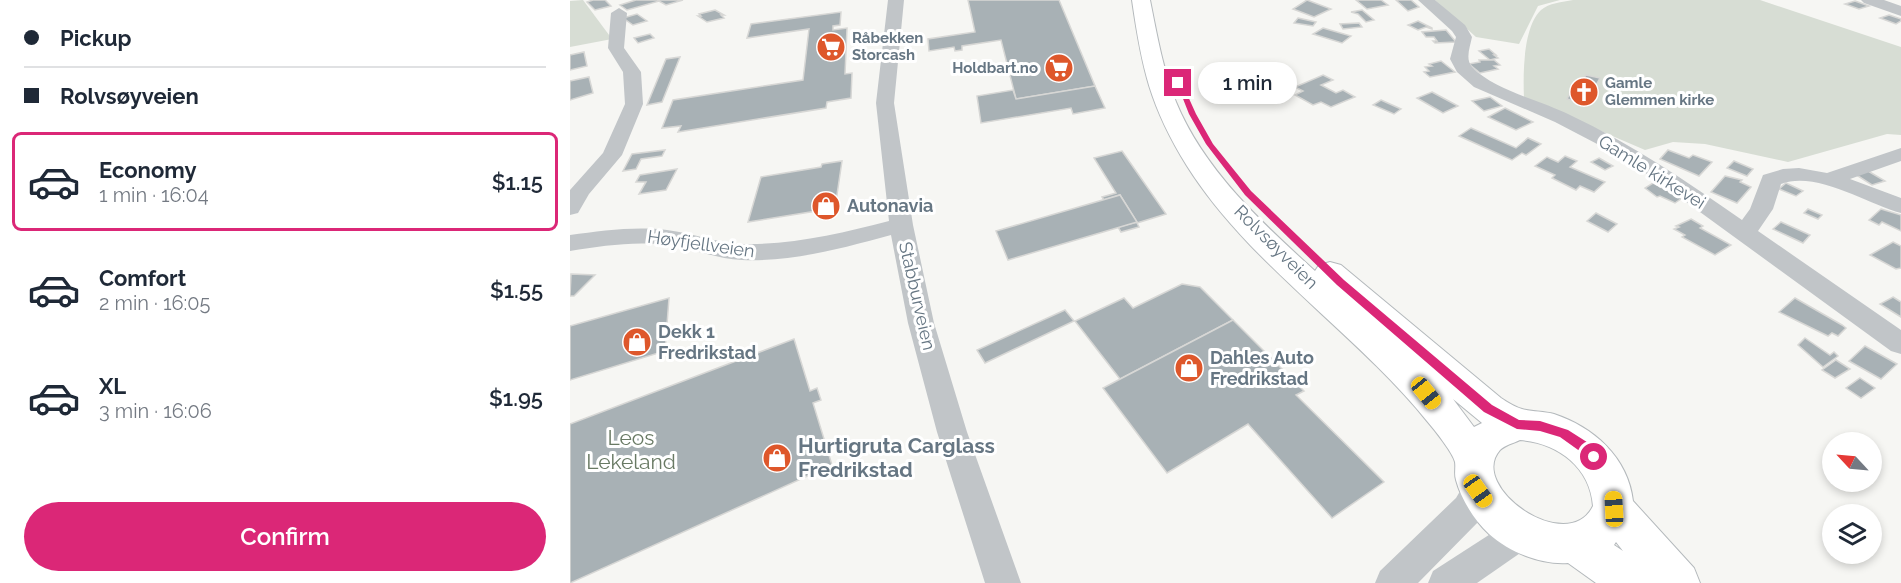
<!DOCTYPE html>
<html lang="en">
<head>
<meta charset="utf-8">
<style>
	body { margin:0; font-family:Raleway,sans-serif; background:#f6f6f7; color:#1f2937; height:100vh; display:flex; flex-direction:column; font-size:22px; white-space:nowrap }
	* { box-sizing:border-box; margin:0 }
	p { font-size:20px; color:#747a83 }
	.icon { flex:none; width:33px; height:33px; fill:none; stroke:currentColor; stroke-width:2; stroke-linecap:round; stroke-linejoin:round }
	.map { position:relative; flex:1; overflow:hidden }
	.drawer { display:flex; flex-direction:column; background:#fff; width:570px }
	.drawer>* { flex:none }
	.hud { display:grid; align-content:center; height:132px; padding:0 24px; background:#fff }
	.needle { width:39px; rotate:296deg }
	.controls { position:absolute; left:1252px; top:432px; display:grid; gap:12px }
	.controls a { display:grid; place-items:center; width:60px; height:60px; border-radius:50%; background:#fff; box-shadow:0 3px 9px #0003; font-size:30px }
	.end { position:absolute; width:27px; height:27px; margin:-14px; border:8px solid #db2777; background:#fff; box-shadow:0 0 0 3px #fff }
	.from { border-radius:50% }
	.bubble { position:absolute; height:42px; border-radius:21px; background:#fff; box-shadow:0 3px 9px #0003; font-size:20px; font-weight:600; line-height:42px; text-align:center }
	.car { position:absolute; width:18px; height:36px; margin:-18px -9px; border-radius:8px; box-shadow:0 0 4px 2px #0007; background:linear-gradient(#f5c518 24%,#345 0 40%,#f5c518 0 76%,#345 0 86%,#f5c518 0) }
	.hud b { display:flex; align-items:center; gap:21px; height:57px; font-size:22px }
	.hud b+b { border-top:2px solid #e0e1e3 }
	.hud i { width:15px; height:15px; background:#1f2937 }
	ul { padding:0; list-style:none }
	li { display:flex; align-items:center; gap:18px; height:99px; margin:0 12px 9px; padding:0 12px; border:3px solid transparent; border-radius:9px }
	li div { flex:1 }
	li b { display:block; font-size:22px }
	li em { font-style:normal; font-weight:600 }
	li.current { border-color:#db2777 }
	li>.icon { width:54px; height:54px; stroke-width:1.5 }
	.action { display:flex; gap:12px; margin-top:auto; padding:12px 24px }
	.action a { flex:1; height:69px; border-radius:36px; background:#db2777; color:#fff; font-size:24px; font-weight:600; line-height:69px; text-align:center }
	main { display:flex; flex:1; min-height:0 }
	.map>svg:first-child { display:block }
	.green { fill:#d7ddd4 }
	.building { fill:#a8b1b5; stroke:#d7d7d5; stroke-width:1.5 }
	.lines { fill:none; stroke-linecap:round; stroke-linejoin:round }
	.major-casing { stroke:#b4b9bc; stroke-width:2 }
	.minor { fill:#c1c5c8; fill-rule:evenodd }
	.major { fill:#fff; fill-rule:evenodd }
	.route { fill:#db2777 }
	.labels { text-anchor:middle; stroke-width:6; stroke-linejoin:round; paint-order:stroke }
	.far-poi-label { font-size:15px; font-weight:bold; fill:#667683; stroke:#fff; text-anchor:start }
	.street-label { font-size:18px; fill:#667683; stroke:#fff }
	.poi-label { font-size:18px; font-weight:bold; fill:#667683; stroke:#fff; text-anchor:start }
	.near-park-label { font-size:21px; fill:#697a64; stroke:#fff }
	.near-poi-label { font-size:21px; font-weight:bold; fill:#667683; stroke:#fff; text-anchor:start }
</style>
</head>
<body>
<main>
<section class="drawer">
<div class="hud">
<b><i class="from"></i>Pickup</b>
<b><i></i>Rolvsøyveien</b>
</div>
<ul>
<li class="current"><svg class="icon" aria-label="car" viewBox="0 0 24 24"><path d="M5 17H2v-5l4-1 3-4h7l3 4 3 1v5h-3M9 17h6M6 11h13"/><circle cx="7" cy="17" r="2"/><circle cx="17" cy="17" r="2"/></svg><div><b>Economy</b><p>1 min · 16:04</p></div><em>$1.15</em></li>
<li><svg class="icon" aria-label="car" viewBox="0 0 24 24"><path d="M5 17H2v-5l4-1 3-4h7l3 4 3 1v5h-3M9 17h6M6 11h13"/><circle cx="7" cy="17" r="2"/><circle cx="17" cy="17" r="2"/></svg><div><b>Comfort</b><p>2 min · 16:05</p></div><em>$1.55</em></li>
<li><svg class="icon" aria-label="car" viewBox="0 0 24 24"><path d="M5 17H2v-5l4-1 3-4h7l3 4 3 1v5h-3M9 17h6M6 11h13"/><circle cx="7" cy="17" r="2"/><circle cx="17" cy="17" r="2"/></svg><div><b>XL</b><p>3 min · 16:06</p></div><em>$1.95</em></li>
</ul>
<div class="action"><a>Confirm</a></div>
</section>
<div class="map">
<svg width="1331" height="583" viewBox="0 0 1331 583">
	<rect width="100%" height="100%" fill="#f6f6f3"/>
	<g class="green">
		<path d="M13,0l29,39 -42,8v-46z"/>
		<path d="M865,0h125l-22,6 -19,38 -43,-7z"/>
		<path d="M1003,0h187l141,47v88l-14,-1 -99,28 -83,-18 -32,-2 -28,8 -121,-52c-1,-24 -1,-71 17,-88 8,-7 21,-8 32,-10z"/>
	</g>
	<g class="building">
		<path d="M23,0h12l6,6 -16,4 -8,-8z"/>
		<path d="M66,0h47l-17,5 -7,-4 -32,9 -7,-5z"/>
		<path d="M398,0h91l36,86 -79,13 -15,-59 -39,6v4l-7,1 -1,-4 -25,4 -1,-12 47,-7z"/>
		<path d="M737,0l24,9 -17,8 -21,-8z"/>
		<path d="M786,0h25l7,5 -21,4z"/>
		<path d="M826,0h15l8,7 -11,4z"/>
		<path d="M1285,1l14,5 -10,3 -14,-5z"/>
		<path d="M145,10l9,5h-3l3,3 -17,4 -9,-6h3l-2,-2z"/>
		<path d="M792,10l12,10 -8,2 -8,-8 -7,-2z"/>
		<path d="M271,12l-1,13 -7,1v4l14,-2 -2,46 7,-1 -1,25 -24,4 -1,6 -148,24 3,-6 -19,2 11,-28 130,-20 6,-51 -62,9 4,-14z"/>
		<path d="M67,14l10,7 -14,4 -10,-7z"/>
		<path d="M1319,15l12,4v2l-5,3 -16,-6z"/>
		<path d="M728,18l18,4 -3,4 -19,-3z"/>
		<path d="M848,21l14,7v1l-6,-2 -8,3 -10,-5z"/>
		<path d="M789,23l3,4 -19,2 -3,-5z"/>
		<path d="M753,28l28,8 -9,7 -29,-9z"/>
		<path d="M876,30l10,12 -21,1 -2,-2h4l-3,-4h-8l-4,-5z"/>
		<path d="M80,34l4,4 -16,5 -4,-5z"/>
		<path d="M919,49l7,6h-2l4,3 -8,2 -11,-9z"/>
		<path d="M14,52l3,14 -17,4v-15z"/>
		<path d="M110,57l-18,45 -15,3 19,-46z"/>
		<path d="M909,60h15l6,5 -6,1 4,3 -18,4 -11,-9 11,-2z"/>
		<path d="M871,61l14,11 -25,5 -6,-5 5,-1 -4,-4 7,-1 -3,-2z"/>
		<path d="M753,75l10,5 -12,5 15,8 7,-3 12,7 -24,10 -10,-5 -8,3 -18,-10 8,-4 -8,-4z"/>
		<path d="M1016,75l14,3 -5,9 5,1 -8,14 -3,-1 -4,3 -18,-5 9,-17 4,1z"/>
		<path d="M19,77l4,16 -23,7v-19z"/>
		<path d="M696,81l17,9 -12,5 -16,-9z"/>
		<path d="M525,86l10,22 -32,6 -2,-6 -90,15 -4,-27 36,-6 3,9z"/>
		<path d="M862,92l26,14 -15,7 -26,-15z"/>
		<path d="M920,97l12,9 -18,5 -12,-10z"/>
		<path d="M811,100l20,9 -7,5 -21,-9z"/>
		<path d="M935,108l28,14 -17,8 -28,-13z"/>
		<path d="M901,128l45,20 12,-10 13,6 -15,11 -4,-2 -10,7 -53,-24z"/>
		<path d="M95,150l-3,6 -21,3 -5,10 -13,2 9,-17z"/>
		<path d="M1098,150l21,8 4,-3 19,7 -13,14 -39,-17z"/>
		<path d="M552,151l44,63 -29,9 2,4 -18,5 -3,-5 19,-5 -17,-27 -16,5 -2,-3 14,-4 -22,-35z"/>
		<path d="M995,156l12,5 -7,6 35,15 -11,10 -14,-6 -4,4 -24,-12 3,-3 -20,-9 12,-9 11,5z"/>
		<path d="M1029,158l14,8 -8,4 -14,-8z"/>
		<path d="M272,161l-7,47 -87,14 13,-45 60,-10 1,-3z"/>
		<path d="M1164,161l19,8 -6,7 -20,-8z"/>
		<path d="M107,169l-11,21 -27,4 7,-12h-10l4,-7z"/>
		<path d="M1298,171l17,10 -13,4 -17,-11z"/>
		<path d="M1155,176l17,4 -2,2 11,5 -14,16 -26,-11z"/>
		<path d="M1083,183l29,15 -7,5 -15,-7 -3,1 -12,-9z"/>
		<path d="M1216,183l17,8 -7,5 -17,-7z"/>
		<path d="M550,195l17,27 -129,38 -12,-29z"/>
		<path d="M1238,209l14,6 -4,4 -14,-6z"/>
		<path d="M1311,209l20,6v16l-19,-9 -3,3 -10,-5z"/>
		<path d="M1026,213l21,11 -9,8 -21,-11z"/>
		<path d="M1121,219l12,7 -3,2 31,17 -16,10 -33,-18 3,-2 -11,-6 5,-2 -3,-1z"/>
		<path d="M1211,222l29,13 -7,8 -30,-14z"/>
		<path d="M1323,242l8,4v22l-5,1 -26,-14z"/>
		<path d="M1,274l24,1 -21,21h-4z"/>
		<path d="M612,284l18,3 33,33 -113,59 -45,-58 49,-23 9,10z"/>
		<path d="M1323,297l8,5v15l-21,-13z"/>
		<path d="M99,298l-4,53 -95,29v-54z"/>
		<path d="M1225,298l47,27 4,3 -8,8 -6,-3 -4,3 -49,-24z"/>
		<path d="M495,310l9,11 -89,42 -8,-13z"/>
		<path d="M663,320l71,71 -8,4 88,87 -52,36 -84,-94 -81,49 -64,-85z"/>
		<path d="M1235,338l25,17 4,-3 4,4 -15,11 -25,-22z"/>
		<path d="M224,339l16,52 7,-3 4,12 -8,3 19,62 -262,118v-159z"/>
		<path d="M1295,346l32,18 -16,15 -32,-18z"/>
		<path d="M1266,360l14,9 -15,9 -13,-8z"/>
		<path d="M1290,378l15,10 -14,10 -15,-10z"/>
	</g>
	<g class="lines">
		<g class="major-casing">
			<path id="major" d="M562,0h18c7,35 13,70 26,102 28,68 86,121 139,169l4,-6 11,-3 11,3 160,133c6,4 14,9 21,11 10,3 21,2 32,5 39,13 74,43 79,87l61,67 6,15h-104l-28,-20c-27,2 -59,-11 -79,-29 -15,-14 -28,-35 -33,-54 -2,-6 0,-12 -1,-18 -2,-9 -21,-33 -28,-41 -72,-89 -179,-158 -240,-255 -37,-60 -45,-97 -55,-166zM883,399l29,24 -8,4zM950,440c38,3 70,27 73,66 -25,51 -126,-19 -93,-56 5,-5 14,-7 20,-10zM1046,542l7,9 -9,-6z"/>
		</g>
		<g class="minor">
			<path d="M318,0h16l-10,103 19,122 21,98 33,109 54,151h-36l-48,-151 -29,-109 -17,-88c-48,13 -98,27 -149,25 -26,-1 -50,-12 -76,-15 -32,-4 -64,1 -96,6v-16c32,-4 64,-9 97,-5 25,3 50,13 77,14 49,1 98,-11 145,-23l-13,-118z"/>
			<path d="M848,0h17l30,25 7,12c-2,10 -7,22 0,30 23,24 69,33 98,48 62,29 116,66 172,105l8,-11 13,-34 20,-6 16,-1 28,5 74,-25v13l-51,18 51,19v15c-34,-9 -85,-43 -120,-29l-8,25 -15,22 143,99v24l-10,-3 -224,-163 -43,-30 -69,-36 -81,-35 -17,-15 -7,-13 6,-22 -4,-6z"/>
			<path d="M1291,0h23l17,6v10l-37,-13z"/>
			<path d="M49,8l8,5 -3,35 17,24 2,32 -21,51 -33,39 -11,19 -8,2v-25l33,-37 22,-49 -2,-32 -15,-24 3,-35z"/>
			<path d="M908,476l12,5 4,10 -14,29 -62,63h-43l5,-12 76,-73 10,-17z"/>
			<path d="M951,517l12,5 5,11 -5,11 -56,39h-49l5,-12 76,-49z"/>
		</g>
		<use href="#major" class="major"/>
	</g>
	<path class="route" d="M606,81l6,2 14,31 17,30 38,47 93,89 148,125 27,15 21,1 28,9 22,14 8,10v7h-8l-9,-9 -21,-15 -20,-6 -23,-2 -33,-17 -147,-127 -92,-90 -39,-51 -17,-30z"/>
	<defs>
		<g id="supermarket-disc" transform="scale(1.5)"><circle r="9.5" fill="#de572b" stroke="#fff"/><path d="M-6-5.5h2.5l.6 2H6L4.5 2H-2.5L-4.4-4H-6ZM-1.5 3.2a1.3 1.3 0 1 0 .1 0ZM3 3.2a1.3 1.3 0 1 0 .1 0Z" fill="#fff"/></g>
		<g id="church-disc" transform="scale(1.5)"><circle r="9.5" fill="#de572b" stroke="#fff"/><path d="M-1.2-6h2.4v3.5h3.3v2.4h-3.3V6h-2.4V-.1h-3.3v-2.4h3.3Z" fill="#fff"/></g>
		<g id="shop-disc" transform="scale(1.5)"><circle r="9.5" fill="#de572b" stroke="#fff"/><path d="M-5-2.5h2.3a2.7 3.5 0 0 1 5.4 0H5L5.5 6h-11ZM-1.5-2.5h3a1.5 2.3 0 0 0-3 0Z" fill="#fff"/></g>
	</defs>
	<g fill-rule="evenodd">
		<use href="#supermarket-disc" x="261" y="47"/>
		<use href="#supermarket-disc" x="489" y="68"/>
		<use href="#church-disc" x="1014" y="92"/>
		<use href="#shop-disc" x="256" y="206"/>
		<use href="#shop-disc" x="67" y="342"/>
		<use href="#shop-disc" x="619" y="368"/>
		<use href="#shop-disc" x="207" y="458"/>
	</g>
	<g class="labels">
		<g class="far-poi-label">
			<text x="282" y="43">Råbekken<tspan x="282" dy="17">Storcash</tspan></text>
			<text x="468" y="73" text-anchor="end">Holdbart.no</text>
			<text x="1035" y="88">Gamle<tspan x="1035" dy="17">Glemmen kirke</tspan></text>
		</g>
		<g class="street-label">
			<text transform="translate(1082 172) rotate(32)" y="6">Gamle kirkevei</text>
			<text transform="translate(131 244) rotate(8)" y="6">Høyfjellveien</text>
			<text transform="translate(706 247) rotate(45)" y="6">Rolvsøyveien</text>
			<text transform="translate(347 296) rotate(77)" y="6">Stabburveien</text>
		</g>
		<g class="poi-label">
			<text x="277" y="212">Autonavia</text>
			<text x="88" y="338">Dekk 1<tspan x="88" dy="21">Fredrikstad</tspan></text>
			<text x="640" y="364">Dahles Auto<tspan x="640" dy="21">Fredrikstad</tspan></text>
		</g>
		<g class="near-park-label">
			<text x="61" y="445">Leos<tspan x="61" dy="24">Lekeland</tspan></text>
		</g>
		<g class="near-poi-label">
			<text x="228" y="453">Hurtigruta Carglass<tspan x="228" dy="24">Fredrikstad</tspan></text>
		</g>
	</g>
</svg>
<div class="controls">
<a><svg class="needle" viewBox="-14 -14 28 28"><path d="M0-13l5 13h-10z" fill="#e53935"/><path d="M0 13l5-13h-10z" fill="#747a83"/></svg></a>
<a><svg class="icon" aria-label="layers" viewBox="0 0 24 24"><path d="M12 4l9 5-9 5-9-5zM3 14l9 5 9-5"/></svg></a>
</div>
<i class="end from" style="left:1024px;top:457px"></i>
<i class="end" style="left:608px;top:83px"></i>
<div class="bubble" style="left:628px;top:62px;width:99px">1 min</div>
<i class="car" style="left:856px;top:393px;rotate:141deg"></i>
<i class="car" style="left:908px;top:491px;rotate:145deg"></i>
<i class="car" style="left:1044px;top:509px;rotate:357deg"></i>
</div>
</main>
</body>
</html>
